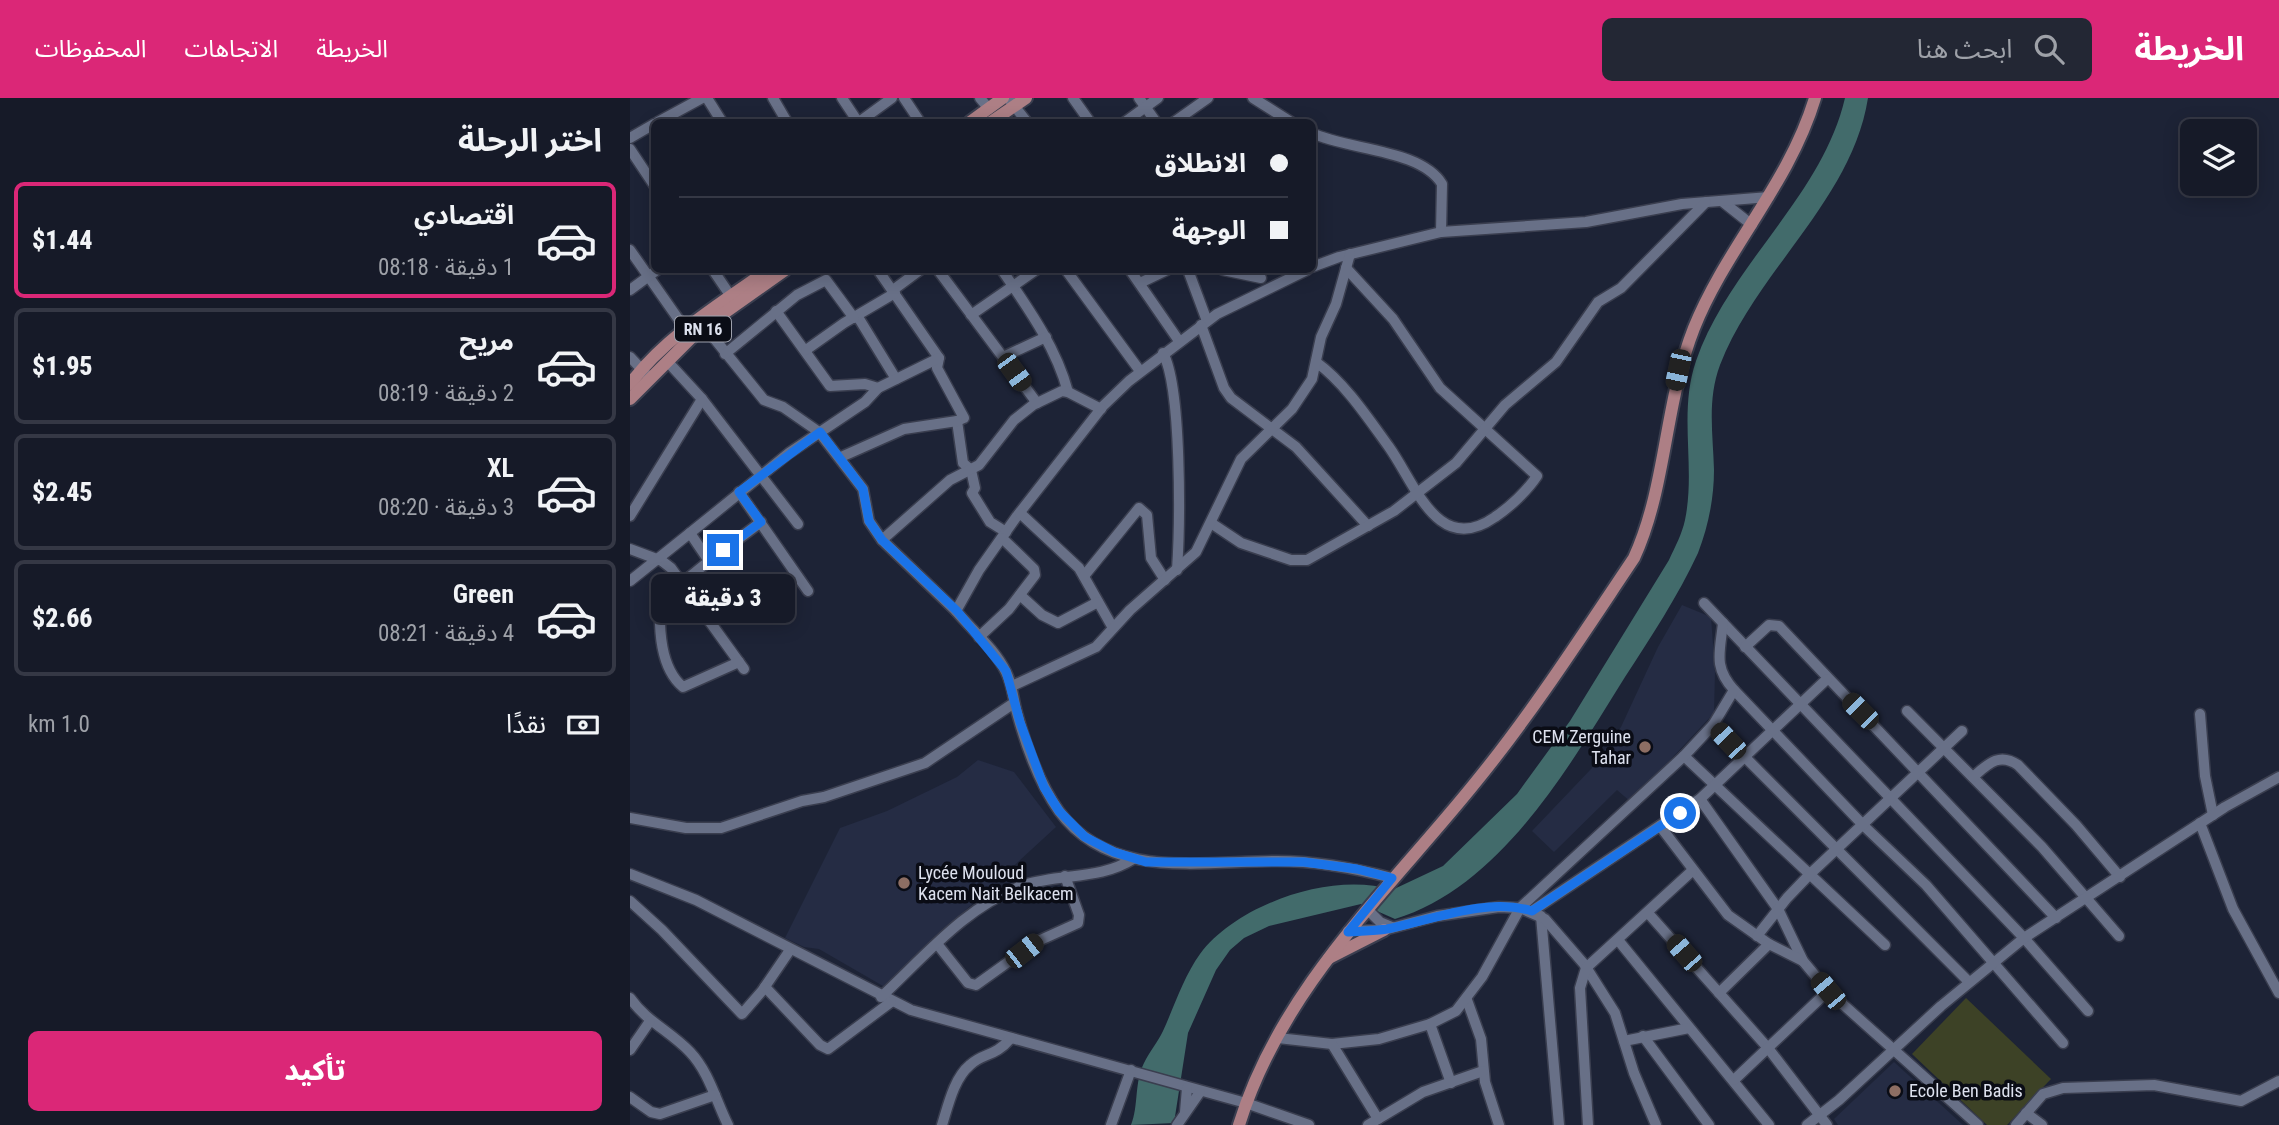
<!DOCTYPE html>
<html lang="ar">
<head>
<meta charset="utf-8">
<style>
	body { margin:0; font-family:"Roboto Condensed","Noto Sans Arabic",sans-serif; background:#232734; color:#f1f3f6; direction:rtl; height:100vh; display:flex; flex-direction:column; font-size:26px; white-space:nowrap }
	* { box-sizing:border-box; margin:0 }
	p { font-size:23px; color:#9ea1a8 }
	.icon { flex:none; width:38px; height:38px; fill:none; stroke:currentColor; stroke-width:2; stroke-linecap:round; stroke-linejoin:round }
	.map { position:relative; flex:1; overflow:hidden; direction:ltr }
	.panel { display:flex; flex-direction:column; background:#161a28; width:630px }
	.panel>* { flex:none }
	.banner { position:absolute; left:21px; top:21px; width:665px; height:154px; border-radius:10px; box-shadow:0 4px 18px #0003,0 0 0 2px #353845; direction:rtl; display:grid; align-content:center; height:154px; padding:0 28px; background:#161a28 }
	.tools { position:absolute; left:1550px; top:21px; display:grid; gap:14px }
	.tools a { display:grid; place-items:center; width:77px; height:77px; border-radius:10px; background:#161a28; box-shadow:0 4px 18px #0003,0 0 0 2px #353845; font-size:35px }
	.end { position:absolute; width:32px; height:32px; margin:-16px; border:9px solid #1a73e8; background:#fff; box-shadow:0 0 0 4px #fff }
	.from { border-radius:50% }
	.bubble { position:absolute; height:49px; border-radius:10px; background:#161a28; box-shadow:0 4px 18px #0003,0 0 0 2px #353845; font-size:23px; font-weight:800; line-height:49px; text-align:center; direction:rtl }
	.car { position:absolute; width:21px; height:42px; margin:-21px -10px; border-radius:9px; box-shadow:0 0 5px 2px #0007; background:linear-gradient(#222 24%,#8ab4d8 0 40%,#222 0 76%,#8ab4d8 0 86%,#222 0) }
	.banner b { display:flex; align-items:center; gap:24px; height:66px; font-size:26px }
	.banner b+b { border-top:2px solid #353845 }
	.banner i { width:18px; height:18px; background:#f1f3f6 }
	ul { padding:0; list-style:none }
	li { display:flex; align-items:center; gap:21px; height:116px; margin:0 14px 10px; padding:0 14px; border:4px solid #353845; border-radius:10px }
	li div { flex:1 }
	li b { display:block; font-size:26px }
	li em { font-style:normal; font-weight:800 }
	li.active { border-color:#db2777 }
	li>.icon { width:63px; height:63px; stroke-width:1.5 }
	h2 { padding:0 28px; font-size:32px; line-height:84px }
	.pay { display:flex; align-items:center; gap:18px; height:77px; padding:0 28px; font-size:26px }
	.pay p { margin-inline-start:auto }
	.cta { display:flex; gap:14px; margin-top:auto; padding:14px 28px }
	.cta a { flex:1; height:80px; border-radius:10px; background:#db2777; color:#fff; font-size:28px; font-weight:800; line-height:80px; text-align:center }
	header { display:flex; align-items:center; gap:42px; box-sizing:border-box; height:98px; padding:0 35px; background:#db2777; color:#fff }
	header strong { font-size:33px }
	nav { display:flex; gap:38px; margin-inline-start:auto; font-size:24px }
	.search { width:490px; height:63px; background:#232734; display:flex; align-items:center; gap:18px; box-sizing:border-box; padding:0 24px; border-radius:10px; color:#9ea1a8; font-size:26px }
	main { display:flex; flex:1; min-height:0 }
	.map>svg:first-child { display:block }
	.built { fill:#252c44 }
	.green { fill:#3d4226 }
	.water { fill:#426b6b }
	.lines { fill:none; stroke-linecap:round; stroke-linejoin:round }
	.minor-casing { stroke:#3a3e4f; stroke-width:13 }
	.major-casing { stroke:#3a3e4f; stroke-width:16 }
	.minor { stroke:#687087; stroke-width:10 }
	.major { stroke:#ad7f85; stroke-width:12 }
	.route { stroke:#1a73e8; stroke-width:9 }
	.education-dot { fill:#8d6e63; stroke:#0a0c15; stroke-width:2.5 }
	.labels { text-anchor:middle; stroke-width:7; stroke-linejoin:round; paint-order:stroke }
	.shield { fill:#0a0c15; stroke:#9ea1ad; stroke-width:2 }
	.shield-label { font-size:16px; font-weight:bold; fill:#dde1ee }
	.poi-label { font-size:18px; fill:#dde1ee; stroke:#0a0c15; text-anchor:start }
</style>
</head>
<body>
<header>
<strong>الخريطة</strong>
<div class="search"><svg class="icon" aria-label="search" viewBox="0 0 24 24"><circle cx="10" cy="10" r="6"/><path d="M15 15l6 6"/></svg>ابحث هنا</div>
<nav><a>الخريطة</a><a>الاتجاهات</a><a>المحفوظات</a></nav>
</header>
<main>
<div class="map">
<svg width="1649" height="1027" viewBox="0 0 1649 1027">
	<rect width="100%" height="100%" fill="#1d2336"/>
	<g class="built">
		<path d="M1052,507l29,12 4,55 -1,41 -83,89 -14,-12 -63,62 -22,-21 60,-63 29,-41 37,-80z"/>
		<path d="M348,662l36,12 42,55 -173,159 -64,-37 -15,-2 -19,-9 55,-110 47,-17 70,-34z"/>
		<path d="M1264,964l69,63h-125l-4,-6z"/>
	</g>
	<path class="green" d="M1336,900l85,81 -44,46h-20l-75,-71z"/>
	<path class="water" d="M1215,0h23c-16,102 -111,172 -148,267 -13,35 -7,69 -6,105 0,29 -6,57 -16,83 -20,43 -47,84 -73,124 -55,88 -124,210 -230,242l-34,-15 -92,22 -25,12 -14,12 -14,20 -28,63 -14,90 -43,2c8,-20 3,-42 13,-62 5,-11 14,-21 19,-32 11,-24 21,-55 37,-77 37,-50 133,-83 192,-64l51,-24 74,-72 53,-73 99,-161c6,-13 13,-26 16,-40 11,-53 -7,-107 11,-159 33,-96 126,-164 149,-263z"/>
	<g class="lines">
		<g class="minor-casing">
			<g id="minor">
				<path d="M77,0l15,24"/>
				<path d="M143,0l14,24"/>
				<path d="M212,0l16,24"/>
				<path d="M274,0l16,24"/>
				<path d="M350,0l9,11"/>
				<path d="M378,0l19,24"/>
				<path d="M443,0l17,24"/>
				<path d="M509,0l17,24"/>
				<path d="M623,0l38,24"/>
				<path d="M28,24l44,-24"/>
				<path d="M229,24l33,-24"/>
				<path d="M495,24l33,-24"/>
				<path d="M544,24l34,-24"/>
				<path d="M682,35c35,17 109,16 130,51l-1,48"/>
				<path d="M0,40l24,-14"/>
				<path d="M0,51l24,36"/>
				<path d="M1093,104l29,23"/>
				<path d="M0,152l56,80"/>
				<path d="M682,169l27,-10 102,-25 145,-10 96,-18 87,-7"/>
				<path d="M83,172l21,31"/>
				<path d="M248,172l61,88 -2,10 27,50 -7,3 6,42 8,7 4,18 -3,5 18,29 16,10"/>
				<path d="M308,172l99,133"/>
				<path d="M372,172c26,38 54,77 66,122"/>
				<path d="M436,172l74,101"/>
				<path d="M500,172l49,71"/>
				<path d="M558,172l19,51"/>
				<path d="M593,172l38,8"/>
				<path d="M677,172l-90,44 -88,67 -26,25 -86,110 -38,54 -23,41c17,20 39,38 50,61 7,14 7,27 11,41 9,33 22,70 42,98 51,70 143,50 218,50 39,0 77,7 115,17"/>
				<path d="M510,185l27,-13"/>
				<path d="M0,192l27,-20"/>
				<path d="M263,192l27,-20"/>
				<path d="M146,213l54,75 35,-2 13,4"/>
				<path d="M341,217l65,-45"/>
				<path d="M228,219l38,62"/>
				<path d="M571,227l23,63 7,10 65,49 72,79"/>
				<path d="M75,229l59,73 19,7 36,25 44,57 6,32 13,19 74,71"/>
				<path d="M176,252l38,-27 51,-30"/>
				<path d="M533,255c19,35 17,173 14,217"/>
				<path d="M95,256l72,-59 29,-15 28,38"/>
				<path d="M0,259l16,17"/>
				<path d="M373,259l43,-20"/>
				<path d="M37,263l35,38 96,125"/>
				<path d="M686,264c29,21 52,56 73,85 27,38 49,110 106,70 15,-10 32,-26 42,-41l-97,-88 -47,-69 -47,-51"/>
				<path d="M211,359l63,-28 53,-8"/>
				<path d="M109,394l69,99"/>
				<path d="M390,415l59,55 34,60"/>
				<path d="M0,418l72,-117"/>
				<path d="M581,425l30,20 50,17h16l87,-49 62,-48 49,-58 51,-43 42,-60 23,-14 85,-86"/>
				<path d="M60,435l99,-80 76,-51 13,-14 61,-30"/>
				<path d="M252,442l68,-60 29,-15 35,-45 19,-15 29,-14 6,1 33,17"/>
				<path d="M0,451l32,12 9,7 73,101"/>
				<path d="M79,463l52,-39"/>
				<path d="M454,478l55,-68 8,7 4,43 14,22"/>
				<path d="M0,483l60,-48 19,28 -49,40c-1,28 0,67 23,86l56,-25"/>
				<path d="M390,497l22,20 16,8 40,-21"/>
				<path d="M1074,505l320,335 64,73"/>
				<path d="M349,539l30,-28 26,-34 -1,-6 -32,-31"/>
				<path d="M1115,549l24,-22 10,1 277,292"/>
				<path d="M382,588l84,-39 34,-37 66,-58 45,-93 51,-50 20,-30 9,-42 15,-33 14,-50"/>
				<path d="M1104,592l130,136 62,59 137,158"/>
				<path d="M1277,613l135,136 77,89"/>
				<path d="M1570,616l5,62 8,39"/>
				<path d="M1083,627l256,257"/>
				<path d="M1054,658l201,189"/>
				<path d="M1343,679c15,-13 26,-25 45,-12l58,60 44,52"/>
				<path d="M1070,701l78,110 25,52 25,30 150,134"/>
				<path d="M0,720l56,10h35l81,-27 22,-4 101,-34 89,-60"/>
				<path d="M1570,725l33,86 46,84"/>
				<path d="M1030,728l68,89 41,29 34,17"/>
				<path d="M0,776l66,26 215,110 335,93 63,22"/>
				<path d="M0,803l32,29 80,84 20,-23 28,-41"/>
				<path d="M737,811l13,13 12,5"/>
				<path d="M902,813l168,-112 127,-120"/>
				<path d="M1018,815l120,135 59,77"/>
				<path d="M911,818l18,209"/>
				<path d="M718,833l36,-1 53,-14 62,-9 21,1 25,11 39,45 31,49 19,60 22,52"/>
				<path d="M1127,838l30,-38 23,-24 152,-143"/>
				<path d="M988,842l151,185"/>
				<path d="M308,847l30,38 8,2 60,-43 42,-19 1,-8 -14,-39"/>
				<path d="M135,889l55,58 8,4 63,-47"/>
				<path d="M1089,895l50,-49"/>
				<path d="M251,899c43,-40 86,-92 143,-112 37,-12 76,-5 109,-26"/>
				<path d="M0,900c17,24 40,33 60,54 19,20 26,49 38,73"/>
				<path d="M837,902l14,39 4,43 14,43"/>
				<path d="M800,926l21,59"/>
				<path d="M1013,938l66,89"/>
				<path d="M648,940l54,6 47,-5 51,-15 26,-13 26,-34 38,-69 164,-152 29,-31 21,-35c-21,-23 -14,-38 -11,-67"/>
				<path d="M994,943l65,-13"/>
				<path d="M702,946l46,75"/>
				<path d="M0,952l20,-29"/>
				<path d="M1104,982l94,-89"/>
				<path d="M0,999l21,15 9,2 55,-19"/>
				<path d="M555,1014l2,-24"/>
				<path d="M1396,1015l16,12"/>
				<path d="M312,1027c6,-19 12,-47 28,-60 14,-13 24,-7 41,-27"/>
				<path d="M481,1027l20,-55"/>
				<path d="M547,1027l23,-33"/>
				<path d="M738,1027l55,-33 60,-21"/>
				<path d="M958,1027l-8,-137 6,-20 106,-97"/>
				<path d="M1177,1027l32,-25 102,-94 83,-68 201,-131 54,-30"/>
				<path d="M1386,1027l27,-31 20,-6 91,-3 87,16 38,-20"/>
			</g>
		</g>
		<g class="major-casing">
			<g id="major">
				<path d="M340,24l33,-24"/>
				<path d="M361,24l35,-24"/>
				<path d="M0,286c35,-47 91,-81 138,-114"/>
				<path d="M0,301l66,-66 89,-63"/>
				<path d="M699,860l55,-28"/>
				<path d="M609,1027c42,-137 149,-234 236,-342 58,-71 108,-149 159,-225 33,-72 30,-154 60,-230 32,-80 95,-144 121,-230"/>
			</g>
		</g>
		<use href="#minor" class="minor"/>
		<use href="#major" class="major"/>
	</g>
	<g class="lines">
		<path class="route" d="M93,452l38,-28 -22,-30 81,-60 43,57 6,32 13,19 75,71 49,60 14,51 24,65 15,24 26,26 29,15 32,10h158l53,7 35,9 -44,54c13,-1 26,-1 39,-3 45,-9 99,-32 145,-18l148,-98"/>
	</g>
	<g class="education-dot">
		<circle cx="1015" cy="649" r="7"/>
		<circle cx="274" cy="785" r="7"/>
		<circle cx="1265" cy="993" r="7"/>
	</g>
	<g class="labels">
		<rect class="shield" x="45" y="218.5" width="56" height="25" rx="5"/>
		<g class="shield-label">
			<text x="73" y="237">RN 16</text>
		</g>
		<g class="poi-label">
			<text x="1001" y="645" text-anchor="end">CEM Zerguine<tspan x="1001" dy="21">Tahar</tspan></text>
			<text x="288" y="781">Lycée Mouloud<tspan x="288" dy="21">Kacem Nait Belkacem</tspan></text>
			<text x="1279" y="999">Ecole Ben Badis</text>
		</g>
	</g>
</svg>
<div class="tools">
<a><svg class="icon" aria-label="layers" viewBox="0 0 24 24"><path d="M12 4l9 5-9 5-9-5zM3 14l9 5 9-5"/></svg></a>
</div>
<i class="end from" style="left:1050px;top:715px"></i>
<i class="end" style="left:93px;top:452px"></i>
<div class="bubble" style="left:21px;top:476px;width:144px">3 دقيقة</div>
<i class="car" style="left:1048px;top:272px;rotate:192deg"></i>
<i class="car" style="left:384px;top:274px;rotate:144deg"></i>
<i class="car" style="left:1230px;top:613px;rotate:315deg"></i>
<i class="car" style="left:1098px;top:643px;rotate:317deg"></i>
<i class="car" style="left:394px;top:853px;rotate:52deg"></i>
<i class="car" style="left:1054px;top:855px;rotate:319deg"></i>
<i class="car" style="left:1198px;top:893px;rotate:320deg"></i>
<div class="banner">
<b><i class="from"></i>الانطلاق</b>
<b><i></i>الوجهة</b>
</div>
</div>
<section class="panel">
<h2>اختر الرحلة</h2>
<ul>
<li class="active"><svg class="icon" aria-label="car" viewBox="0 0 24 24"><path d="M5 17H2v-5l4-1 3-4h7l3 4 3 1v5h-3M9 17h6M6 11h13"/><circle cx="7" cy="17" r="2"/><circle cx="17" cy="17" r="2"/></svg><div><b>اقتصادي</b><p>1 دقيقة · 08:18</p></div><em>$1.44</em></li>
<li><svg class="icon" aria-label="car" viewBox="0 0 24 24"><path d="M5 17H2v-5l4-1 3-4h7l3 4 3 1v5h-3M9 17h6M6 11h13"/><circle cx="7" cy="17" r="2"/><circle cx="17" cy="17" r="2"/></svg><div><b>مريح</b><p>2 دقيقة · 08:19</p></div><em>$1.95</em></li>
<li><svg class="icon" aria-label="car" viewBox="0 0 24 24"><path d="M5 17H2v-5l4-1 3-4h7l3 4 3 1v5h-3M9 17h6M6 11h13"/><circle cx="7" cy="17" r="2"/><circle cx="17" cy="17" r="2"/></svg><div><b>XL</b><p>3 دقيقة · 08:20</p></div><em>$2.45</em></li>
<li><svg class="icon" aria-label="car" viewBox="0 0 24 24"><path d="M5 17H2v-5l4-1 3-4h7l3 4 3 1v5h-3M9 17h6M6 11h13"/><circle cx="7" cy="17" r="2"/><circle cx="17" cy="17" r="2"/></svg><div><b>Green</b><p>4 دقيقة · 08:21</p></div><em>$2.66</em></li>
</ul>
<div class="pay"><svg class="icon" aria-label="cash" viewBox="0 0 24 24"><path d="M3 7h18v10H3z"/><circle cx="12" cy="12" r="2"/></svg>نقدًا<p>1.0 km</p></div>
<div class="cta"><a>تأكيد</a></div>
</section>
</main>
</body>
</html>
